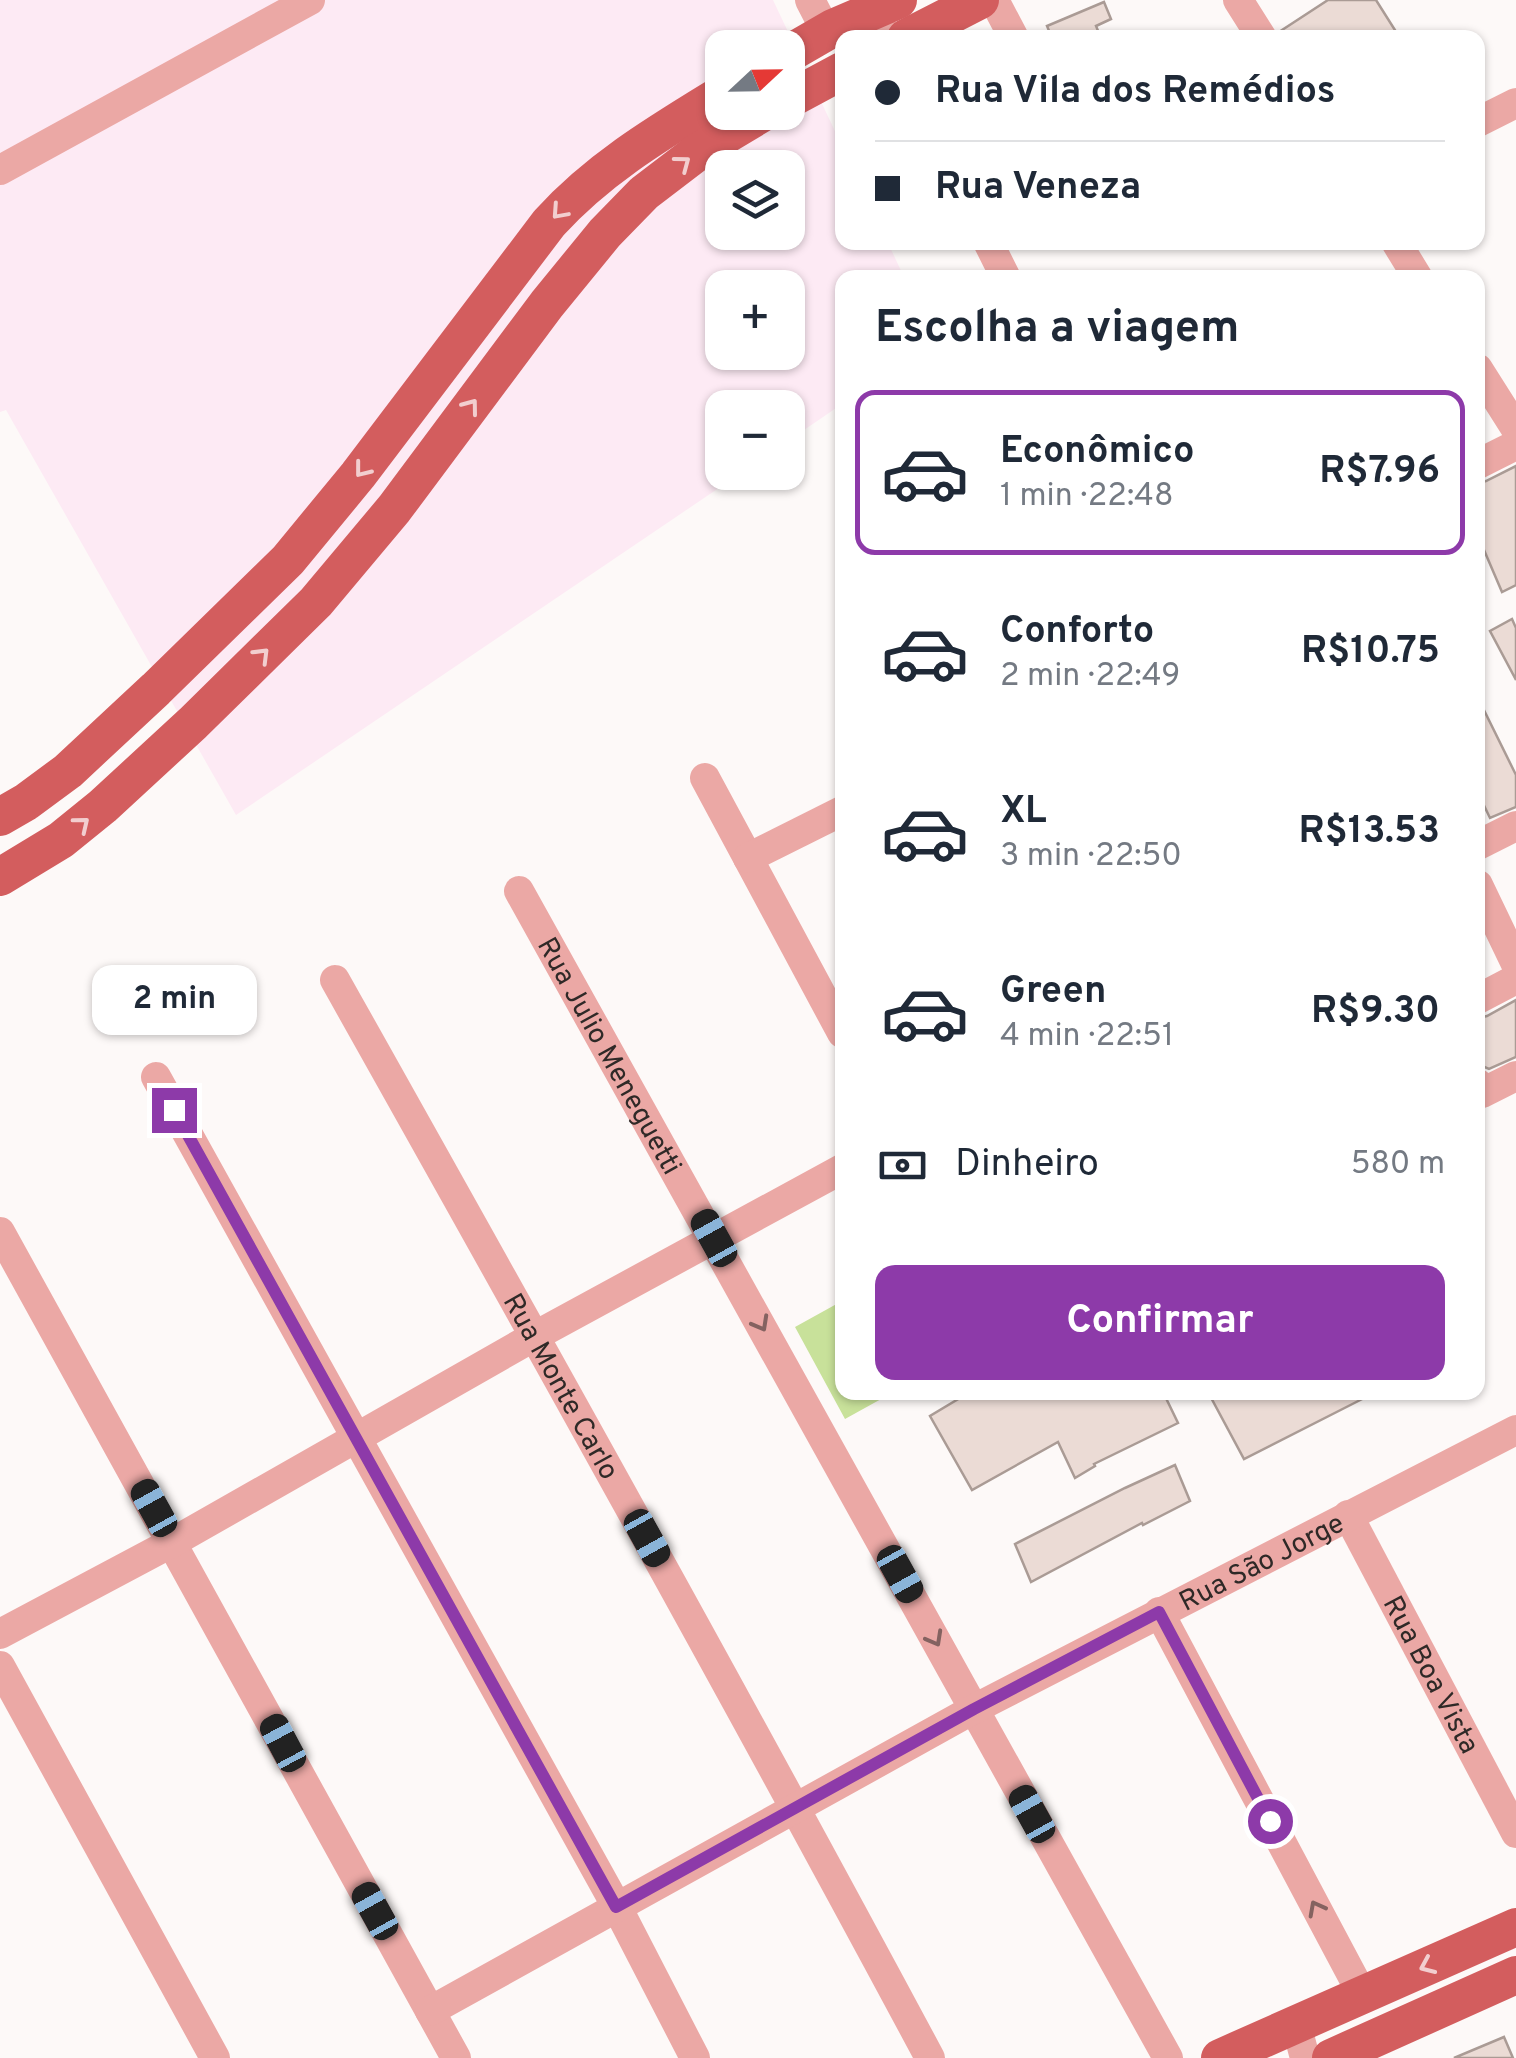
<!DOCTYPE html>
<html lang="pt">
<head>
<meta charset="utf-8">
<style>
	body { margin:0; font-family:Overpass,sans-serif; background:#f2f2f3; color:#1f2937; height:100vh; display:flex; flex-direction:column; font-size:38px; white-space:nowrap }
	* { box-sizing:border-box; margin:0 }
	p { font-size:32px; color:#747a83 }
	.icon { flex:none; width:55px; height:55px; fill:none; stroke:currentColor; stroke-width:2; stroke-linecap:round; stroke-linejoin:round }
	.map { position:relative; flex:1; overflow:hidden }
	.drawer { position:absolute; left:835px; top:270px; width:650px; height:1130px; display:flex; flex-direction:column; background:#fff; border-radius:20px; box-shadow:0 2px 8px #0004 }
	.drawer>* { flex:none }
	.hud { position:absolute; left:835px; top:30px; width:650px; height:220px; border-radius:20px; box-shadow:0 2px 8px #0004; display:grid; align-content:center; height:220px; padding:0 40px; background:#fff }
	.needle { width:65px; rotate:68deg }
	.buttons { position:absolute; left:705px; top:30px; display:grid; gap:20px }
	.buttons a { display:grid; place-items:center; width:100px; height:100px; border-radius:20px; background:#fff; box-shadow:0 2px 8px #0004; font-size:50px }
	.end { position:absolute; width:45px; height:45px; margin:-22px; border:12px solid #8d3aa9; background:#fff; box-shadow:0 0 0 5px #fff }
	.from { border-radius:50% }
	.bubble { position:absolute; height:70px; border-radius:20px; background:#fff; box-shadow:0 2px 8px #0004; font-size:32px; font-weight:700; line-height:70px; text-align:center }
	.car { position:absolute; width:30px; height:60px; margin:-30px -15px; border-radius:12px; box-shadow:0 0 8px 2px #0007; background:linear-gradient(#222 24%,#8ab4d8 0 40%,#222 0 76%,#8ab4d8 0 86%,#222 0) }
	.hud b { display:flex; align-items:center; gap:35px; height:95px; font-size:38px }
	.hud b+b { border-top:2px solid #e0e1e3 }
	.hud i { width:25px; height:25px; background:#1f2937 }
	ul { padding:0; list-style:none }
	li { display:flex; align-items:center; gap:30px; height:165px; margin:0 20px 15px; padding:0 20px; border:5px solid transparent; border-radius:20px }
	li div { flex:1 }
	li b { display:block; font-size:38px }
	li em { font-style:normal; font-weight:700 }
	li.selected { border-color:#8d3aa9 }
	li>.icon { width:90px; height:90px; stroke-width:1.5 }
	h2 { padding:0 40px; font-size:45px; line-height:120px }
	.pay { display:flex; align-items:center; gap:25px; height:110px; padding:0 40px; font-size:38px }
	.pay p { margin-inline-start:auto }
	.action { display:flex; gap:20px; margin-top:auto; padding:20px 40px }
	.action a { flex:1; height:115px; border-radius:20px; background:#8d3aa9; color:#fff; font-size:40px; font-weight:700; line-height:115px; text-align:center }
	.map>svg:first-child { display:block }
	.industrial { fill:#fdeaf4; fill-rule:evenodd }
	.green { fill:#c8e19a }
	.building { fill:#ebdbd5; stroke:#aa9b95; stroke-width:2.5 }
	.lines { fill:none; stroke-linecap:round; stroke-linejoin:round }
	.minor { stroke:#eba8a5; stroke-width:30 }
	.major { stroke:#d35d5e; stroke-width:38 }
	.oneway { stroke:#f2cecf }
	.oneway2 { stroke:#846260 }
	.route { stroke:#8d3aa9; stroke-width:12 }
	.labels { text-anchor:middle; stroke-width:10; stroke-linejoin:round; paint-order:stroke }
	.street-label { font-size:28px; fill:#2f2927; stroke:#fff }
</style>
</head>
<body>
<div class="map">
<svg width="1516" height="2058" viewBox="0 0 1516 2058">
	<rect width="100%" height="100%" fill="#fdf9f8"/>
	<path class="industrial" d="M0,0h773l69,146v96l46,1 16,34 -62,1v126l-54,37v-33h-66v64l19,1 -505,342 -230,-405 -6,2zM722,48h66v64h-66zM722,168h66v64h-66zM722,288h66v64h-66z"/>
	<path class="green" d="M842,1301v91l50,1 -47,26 -50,-92z"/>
	<g class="building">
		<path d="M1328,0h48l24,38h-119l-2,-6z"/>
		<path d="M1104,2l7,17 -15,7 5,12h-49l-5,-12z"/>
		<path d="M1516,466v119l-14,7 -24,-56v-53l8,-2z"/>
		<path d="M1512,619l4,9v52l-26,-49z"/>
		<path d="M1478,698l38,77v32l-26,11 -12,-25z"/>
		<path d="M1516,1000v57l-27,12 -7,-3 -4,-10v-38l9,-2z"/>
		<path d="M970,1392h193l15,31 -84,41 1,2 -20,12 -17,-36 -86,48 -42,-74z"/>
		<path d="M1208,1392h168l-132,67z"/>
		<path d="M1175,1465l15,36 -47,24 -1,-2 -111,59 -16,-38 110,-56z"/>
		<path d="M1504,2037l9,21h-59z"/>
	</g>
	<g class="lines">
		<g class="minor">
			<path d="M810,0l16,31"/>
			<path d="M994,0l20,38"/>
			<path d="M1238,0l24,38"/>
			<path d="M873,10l13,28"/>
			<path d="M1478,122l38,-19"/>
			<path d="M0,170l310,-170"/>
			<path d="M988,242l18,36"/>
			<path d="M1396,242l22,36"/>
			<path d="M1478,369l38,60"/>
			<path d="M1478,464l38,-19"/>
			<path d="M705,778l137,255"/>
			<path d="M1478,845l38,-19"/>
			<path d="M748,858l94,-47"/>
			<path d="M1478,885l38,79"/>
			<path id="s1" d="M519,891l649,1167"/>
			<path id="s2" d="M335,980c201,358 401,716 595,1078"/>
			<path d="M1478,999l38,-20"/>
			<path d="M156,1077l461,830 78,151"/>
			<path d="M1478,1084l4,9 34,-17"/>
			<path d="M0,1232l456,826"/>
			<path id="s3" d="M1348,1515l168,318"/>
			<path d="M1159,1612l203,382"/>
			<path d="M0,1634l173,-92 362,-206 307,-167"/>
			<path d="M0,1666l215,392"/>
			<path id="s4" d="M430,2011l544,-302 542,-279"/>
			<path d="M1296,2024l9,34"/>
		</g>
		<g class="major">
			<path d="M906,38l74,-38"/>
			<path d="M788,54l45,-26 65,-28"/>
			<path d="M788,100l54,-29"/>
			<path d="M0,817l26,-15 42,-31 88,-82 132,-129 70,-85 191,-252c50,-55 111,-91 173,-129"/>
			<path d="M0,877l61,-37 42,-34 90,-83 123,-121 78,-93 153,-205 58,-71 39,-40 55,-42 65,-39"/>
			<path d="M1220,2058l296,-131"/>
			<path d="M1331,2058l185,-83"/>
		</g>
	</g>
	<defs><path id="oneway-chevron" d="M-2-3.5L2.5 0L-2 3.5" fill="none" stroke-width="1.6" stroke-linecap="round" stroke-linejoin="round" transform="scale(2.5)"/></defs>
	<g class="oneway">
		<use href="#oneway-chevron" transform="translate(683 163) rotate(-37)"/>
		<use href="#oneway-chevron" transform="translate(559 212) rotate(132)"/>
		<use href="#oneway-chevron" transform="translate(471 406) rotate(-53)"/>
		<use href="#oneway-chevron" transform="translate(362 470) rotate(128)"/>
		<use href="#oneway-chevron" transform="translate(262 655) rotate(-45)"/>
		<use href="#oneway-chevron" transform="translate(82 824) rotate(-39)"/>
		<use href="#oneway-chevron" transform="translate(1427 1966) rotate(156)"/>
	</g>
	<g class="oneway2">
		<use href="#oneway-chevron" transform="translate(761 1324) rotate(61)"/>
		<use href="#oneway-chevron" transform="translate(935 1639) rotate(61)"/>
		<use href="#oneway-chevron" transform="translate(1316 1908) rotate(-118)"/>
	</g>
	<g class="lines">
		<path class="route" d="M174,1110l442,797 358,-198 185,-97 111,209"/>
	</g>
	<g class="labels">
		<g class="street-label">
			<text dy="10" stroke="none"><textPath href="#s1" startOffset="188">Rua Julio Meneguetti</textPath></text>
			<text dy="10" stroke="none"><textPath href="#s2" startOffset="465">Rua Monte Carlo</textPath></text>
			<text dy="10" stroke="none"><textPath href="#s4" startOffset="945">Rua São Jorge</textPath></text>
			<text dy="10" stroke="none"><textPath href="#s3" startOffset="180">Rua Boa Vista</textPath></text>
		</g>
	</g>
</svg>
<div class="buttons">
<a><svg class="needle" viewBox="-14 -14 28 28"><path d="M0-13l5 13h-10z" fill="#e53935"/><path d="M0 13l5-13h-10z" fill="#747a83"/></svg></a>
<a><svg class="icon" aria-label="layers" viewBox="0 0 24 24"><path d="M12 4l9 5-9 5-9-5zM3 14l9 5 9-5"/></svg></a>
<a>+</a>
<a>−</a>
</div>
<i class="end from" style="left:1270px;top:1821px"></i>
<i class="end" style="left:174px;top:1110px"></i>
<div class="bubble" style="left:92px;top:965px;width:165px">2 min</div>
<i class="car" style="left:714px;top:1238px;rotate:331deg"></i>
<i class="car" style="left:154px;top:1508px;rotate:331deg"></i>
<i class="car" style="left:647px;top:1538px;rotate:151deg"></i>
<i class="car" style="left:900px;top:1574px;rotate:151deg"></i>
<i class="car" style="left:283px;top:1743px;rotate:332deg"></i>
<i class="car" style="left:1032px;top:1814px;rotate:331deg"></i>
<i class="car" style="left:375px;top:1911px;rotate:331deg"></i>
<div class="hud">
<b><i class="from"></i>Rua Vila dos Remédios</b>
<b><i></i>Rua Veneza</b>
</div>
<section class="drawer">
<h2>Escolha a viagem</h2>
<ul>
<li class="selected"><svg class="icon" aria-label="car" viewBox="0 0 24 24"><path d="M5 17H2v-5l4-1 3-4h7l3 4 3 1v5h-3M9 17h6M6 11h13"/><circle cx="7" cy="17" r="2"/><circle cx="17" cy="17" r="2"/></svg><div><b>Econômico</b><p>1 min · 22:48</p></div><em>R$7.96</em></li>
<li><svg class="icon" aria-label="car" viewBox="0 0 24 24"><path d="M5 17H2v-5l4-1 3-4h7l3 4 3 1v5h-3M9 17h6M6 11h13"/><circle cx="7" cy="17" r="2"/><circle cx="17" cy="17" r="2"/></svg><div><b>Conforto</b><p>2 min · 22:49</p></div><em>R$10.75</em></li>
<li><svg class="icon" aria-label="car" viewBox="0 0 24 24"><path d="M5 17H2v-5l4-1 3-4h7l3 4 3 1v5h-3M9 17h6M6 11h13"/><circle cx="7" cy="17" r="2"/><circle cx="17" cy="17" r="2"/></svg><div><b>XL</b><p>3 min · 22:50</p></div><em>R$13.53</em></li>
<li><svg class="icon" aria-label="car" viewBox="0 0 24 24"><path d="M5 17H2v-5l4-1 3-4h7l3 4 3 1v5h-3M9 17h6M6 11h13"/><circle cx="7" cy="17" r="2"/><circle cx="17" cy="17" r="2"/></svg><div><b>Green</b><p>4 min · 22:51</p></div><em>R$9.30</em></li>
</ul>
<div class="pay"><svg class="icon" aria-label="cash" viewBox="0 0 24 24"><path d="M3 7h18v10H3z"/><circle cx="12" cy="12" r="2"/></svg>Dinheiro<p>580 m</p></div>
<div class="action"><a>Confirmar</a></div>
</section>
</div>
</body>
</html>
